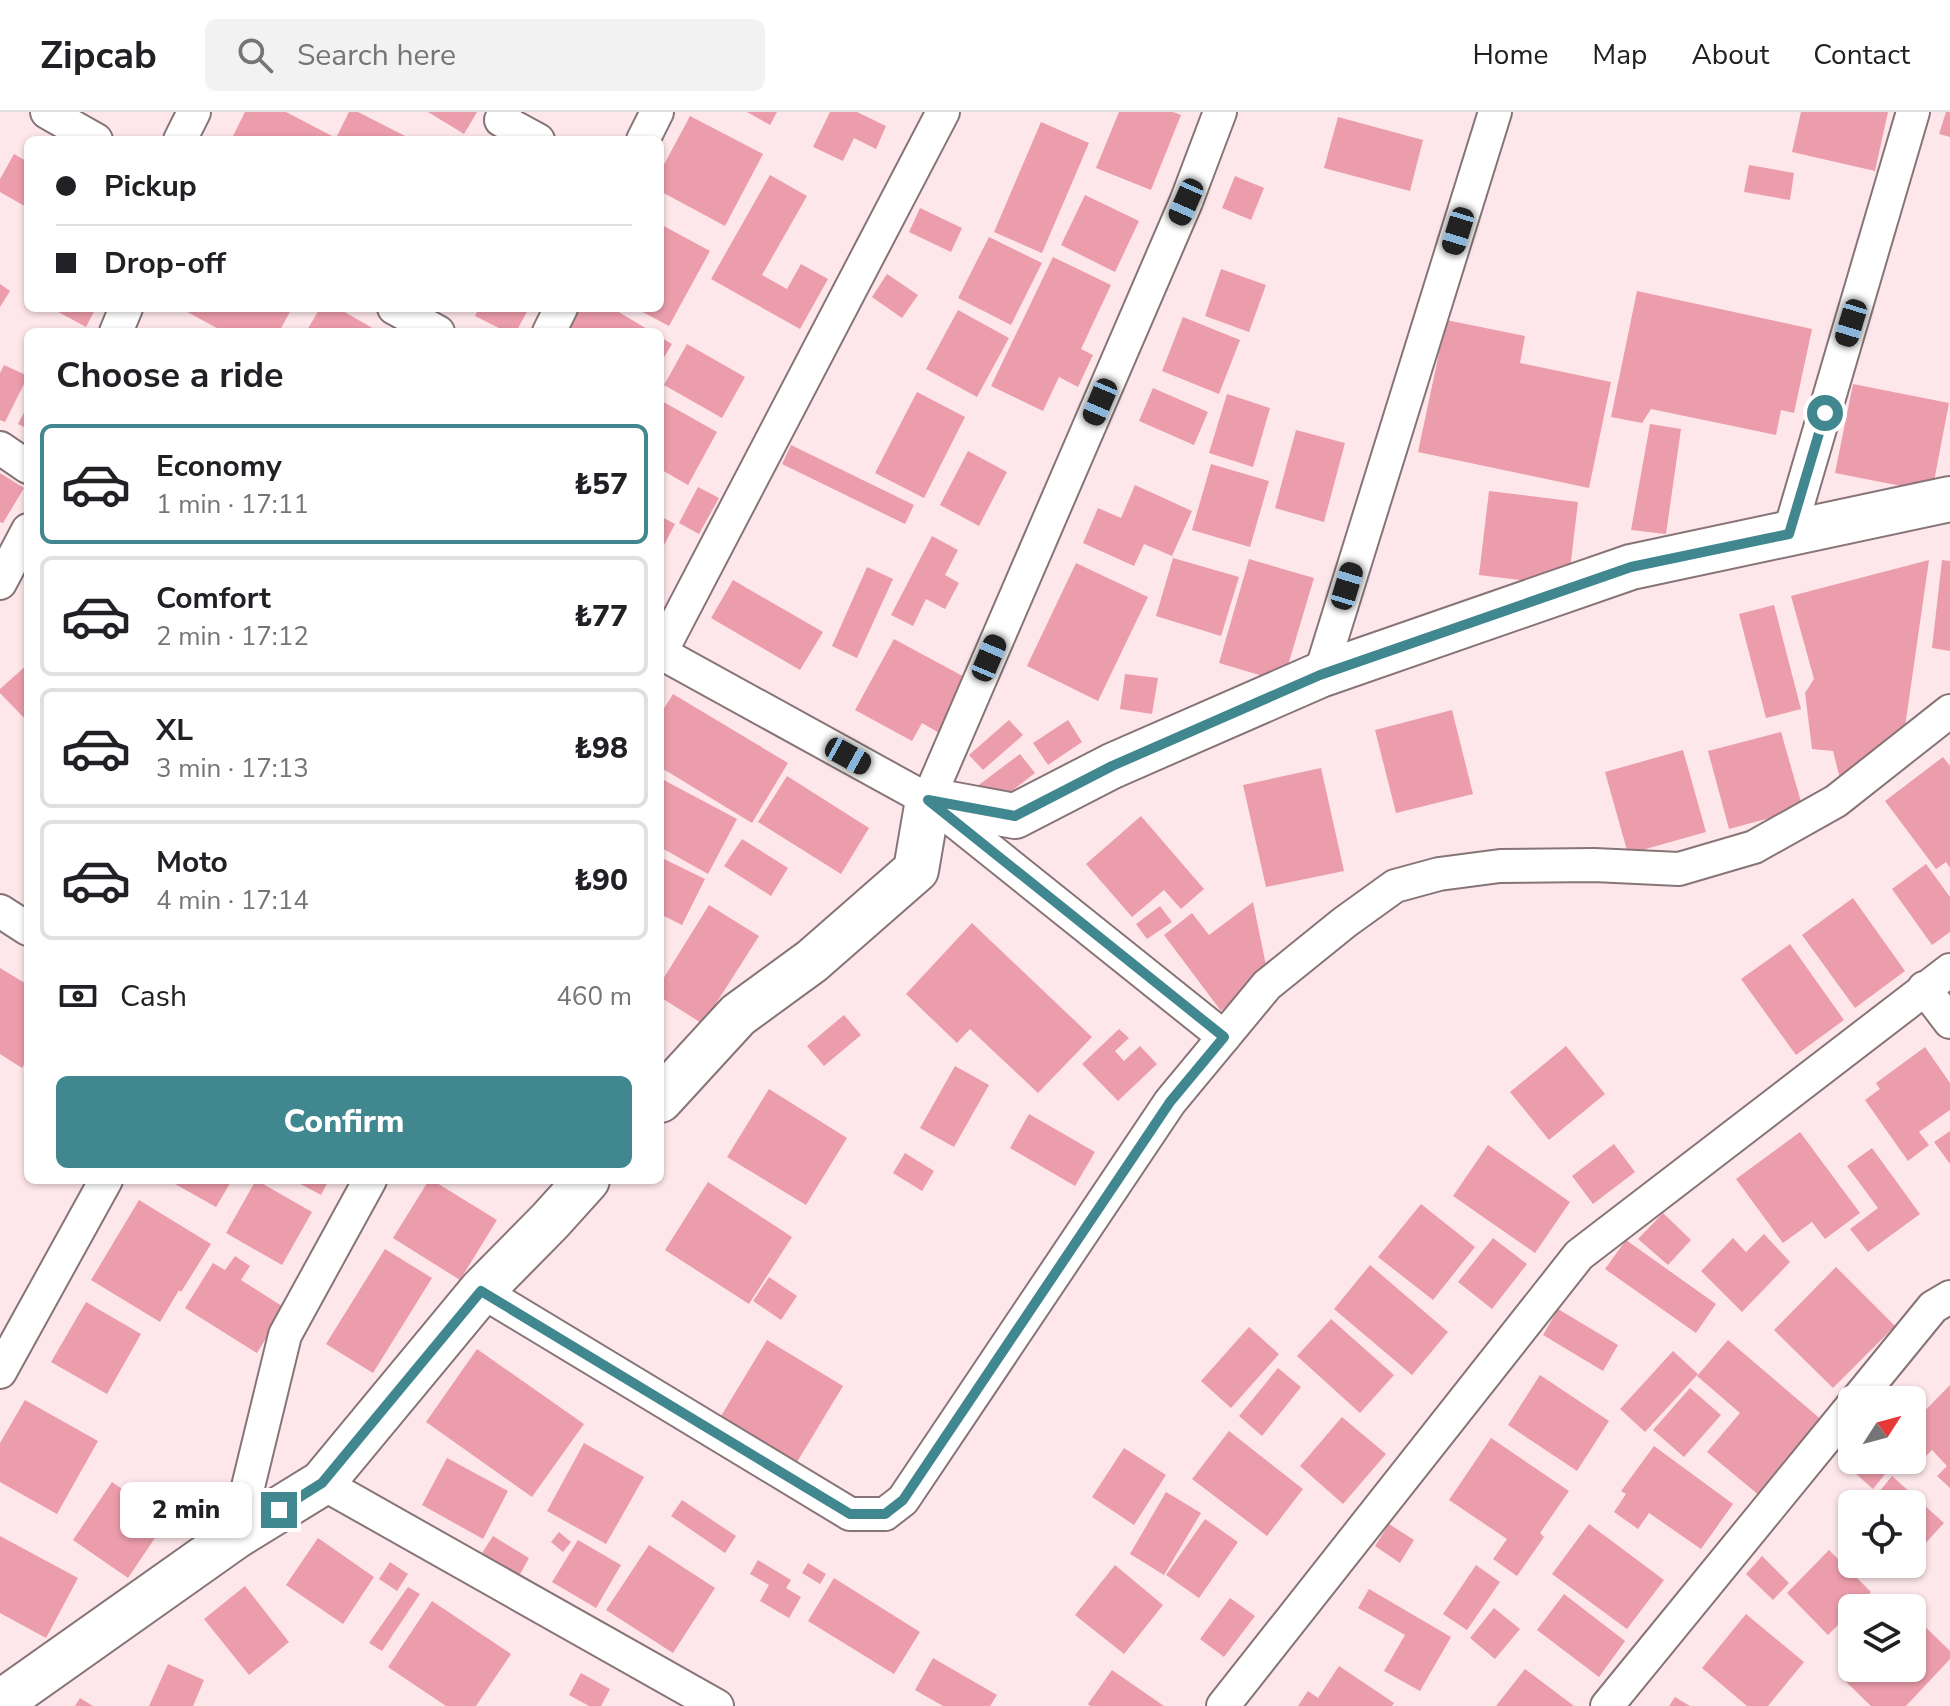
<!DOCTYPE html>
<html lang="en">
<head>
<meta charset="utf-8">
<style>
	body { margin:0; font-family:"Nunito Sans",sans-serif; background:#f2f2f2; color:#202124; height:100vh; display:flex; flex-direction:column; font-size:30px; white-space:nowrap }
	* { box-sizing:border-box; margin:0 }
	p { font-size:26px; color:#757577 }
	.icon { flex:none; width:44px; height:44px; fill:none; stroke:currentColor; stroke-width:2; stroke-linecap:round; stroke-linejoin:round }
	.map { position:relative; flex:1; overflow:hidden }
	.details { position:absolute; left:24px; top:216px; width:640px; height:856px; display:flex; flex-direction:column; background:#fff; border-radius:12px; box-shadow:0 2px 6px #0004 }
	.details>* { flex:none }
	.hud { position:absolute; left:24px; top:24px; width:640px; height:176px; border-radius:12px; box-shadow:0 2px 6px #0004; display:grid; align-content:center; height:176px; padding:0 32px; background:#fff }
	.needle { width:52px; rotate:54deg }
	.controls { position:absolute; left:1838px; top:1274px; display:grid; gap:16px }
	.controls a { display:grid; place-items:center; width:88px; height:88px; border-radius:12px; background:#fff; box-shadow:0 2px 6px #0004; font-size:40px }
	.end { position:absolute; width:36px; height:36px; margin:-18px; border:10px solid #40878f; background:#fff; box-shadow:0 0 0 4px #fff }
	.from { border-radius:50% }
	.bubble { position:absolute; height:56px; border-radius:12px; background:#fff; box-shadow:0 2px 6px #0004; font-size:26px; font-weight:800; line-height:56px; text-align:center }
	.car { position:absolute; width:24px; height:48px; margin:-24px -12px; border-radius:10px; box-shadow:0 0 6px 2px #0007; background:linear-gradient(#222 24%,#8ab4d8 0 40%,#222 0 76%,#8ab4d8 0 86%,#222 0) }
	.hud b { display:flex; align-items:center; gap:28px; height:76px; font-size:30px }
	.hud b+b { border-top:2px solid #e0e0e0 }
	.hud i { width:20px; height:20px; background:#202124 }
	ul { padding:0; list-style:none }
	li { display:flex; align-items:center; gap:24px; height:120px; margin:0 16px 12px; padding:0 16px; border:4px solid #e0e0e0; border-radius:12px }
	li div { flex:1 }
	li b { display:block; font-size:30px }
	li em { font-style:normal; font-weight:800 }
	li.current { border-color:#40878f }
	li>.icon { width:72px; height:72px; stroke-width:1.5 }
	h2 { padding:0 32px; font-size:36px; line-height:96px }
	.pay { display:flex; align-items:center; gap:20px; height:88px; padding:0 32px; font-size:30px }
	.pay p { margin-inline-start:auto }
	.button { display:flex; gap:16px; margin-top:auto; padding:16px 32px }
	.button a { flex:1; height:92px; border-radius:12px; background:#40878f; color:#fff; font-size:32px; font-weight:800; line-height:92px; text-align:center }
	header { display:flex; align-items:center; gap:48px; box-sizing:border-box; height:112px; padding:0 40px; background:#fff; border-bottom:2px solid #e0e0e0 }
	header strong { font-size:38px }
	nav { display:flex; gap:44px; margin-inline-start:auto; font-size:28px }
	.search { width:560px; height:72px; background:#f2f2f2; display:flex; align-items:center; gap:20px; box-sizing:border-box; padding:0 28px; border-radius:12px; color:#757577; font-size:30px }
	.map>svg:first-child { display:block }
	.building { fill:#ec9dab }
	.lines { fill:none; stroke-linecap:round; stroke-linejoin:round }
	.street-casing { stroke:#877477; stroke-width:36 }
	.secondary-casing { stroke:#877477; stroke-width:48 }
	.street { stroke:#fff; stroke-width:32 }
	.secondary { stroke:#fff; stroke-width:44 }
	.route { stroke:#40878f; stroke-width:10 }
</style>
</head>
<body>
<header>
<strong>Zipcab</strong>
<div class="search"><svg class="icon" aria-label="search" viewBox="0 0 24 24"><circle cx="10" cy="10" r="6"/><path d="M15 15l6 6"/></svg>Search here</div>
<nav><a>Home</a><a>Map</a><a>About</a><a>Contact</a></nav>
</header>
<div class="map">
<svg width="1950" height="1594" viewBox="0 0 1950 1594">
	<rect width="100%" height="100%" fill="#fde7eb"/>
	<g class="building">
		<path d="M245,0h41l46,24 -2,4h-99z"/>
		<path d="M349,0h9l55,28h-78z"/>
		<path d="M428,0h49l-13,22z"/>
		<path d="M747,0h30l-7,13z"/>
		<path d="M830,0h27l29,14 -10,23 -22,-11 -11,23 -30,-14z"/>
		<path d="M1119,0h54l8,3 -30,75 -55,-22z"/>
		<path d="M1801,0h87l-13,59 -83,-19z"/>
		<path d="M1946,0h4v25l-11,-3z"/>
		<path d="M690,4l73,38 -38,72 -65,-35v-19z"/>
		<path d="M1338,5l85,23 -13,51 -86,-23z"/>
		<path d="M1041,10l48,21 -47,110 -48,-21z"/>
		<path d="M14,42l14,8v46l-28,-16v-13z"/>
		<path d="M1749,53l45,8 -4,27 -46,-8z"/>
		<path d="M770,63l37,21 -45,79 25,14 14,-25 27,15 -28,50 -89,-50z"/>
		<path d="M1235,64l29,12 -13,32 -29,-12z"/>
		<path d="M1085,83l54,26 -24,51 -54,-27z"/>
		<path d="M920,96l42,20 -11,24 -42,-20z"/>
		<path d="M660,112l50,27 -41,75 -34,-18h25z"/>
		<path d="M989,125l53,26 -31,62 -53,-27z"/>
		<path d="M1053,145l58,28 -30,64 12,6 -15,32 -19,-10 -16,34 -52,-25z"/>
		<path d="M1221,157l45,16 -17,47 -44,-16z"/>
		<path d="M887,162l31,21 -16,23 -30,-21z"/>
		<path d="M0,172l10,7 -10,16z"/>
		<path d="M1637,179l175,38 -18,84 -13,-3 -5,25 -125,-26 -9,14 -31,-6z"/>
		<path d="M51,196h45l-10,19z"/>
		<path d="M180,196h112l-13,24h-55z"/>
		<path d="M320,196h18l41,24h-73z"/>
		<path d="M479,196h50l-13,24h-9l-32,-16z"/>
		<path d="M579,196h33l40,24h-88z"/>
		<path d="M958,198l51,28 -32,59 -51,-28z"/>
		<path d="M1183,205l57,23 -21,54 -57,-23z"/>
		<path d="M1446,208l79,16 -5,27 91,19 -22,106 -171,-36z"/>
		<path d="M660,225l12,7 -12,20z"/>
		<path d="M687,232l58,33 -23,41 -58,-33z"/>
		<path d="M4,253l24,11 -23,46 -5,-2v-47z"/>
		<path d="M1853,272l96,19 -17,89 -97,-19z"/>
		<path d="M1153,276l55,24 -14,33 -55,-24z"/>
		<path d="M917,280l48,25 -41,81 -49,-25z"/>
		<path d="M1227,282l43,14 -17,59 -44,-14z"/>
		<path d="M660,288l57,32 -29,53 -28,-16z"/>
		<path d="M28,293v24l-10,-5z"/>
		<path d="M1650,312l31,5 -15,105 -35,-4z"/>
		<path d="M1296,318l49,13 -21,79 -49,-14z"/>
		<path d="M791,333l123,60 -9,19 -123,-60z"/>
		<path d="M968,339l39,21 -28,54 -39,-21z"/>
		<path d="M1211,352l58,17 -19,66 -58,-17z"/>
		<path d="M0,361l24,15 -21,35 -3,-1z"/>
		<path d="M1135,373l57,26 -20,45 -28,-12 -10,22 -51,-23 15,-35 23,10z"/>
		<path d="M698,375l21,11 -20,36 -20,-11z"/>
		<path d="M1489,379l89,11 -10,84 -89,-11z"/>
		<path d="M660,404l15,8 -15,29z"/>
		<path d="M932,424l26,14 -13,25 14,8 -14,26 -19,-10 -13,27 -22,-11z"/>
		<path d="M1173,446l66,19 -18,59 -65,-20z"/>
		<path d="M1249,447l65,19 -31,104 -64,-19z"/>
		<path d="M1929,448l-25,174 -64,45 -7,-28 -21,-2 -7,-56 9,-14 -23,-83z"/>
		<path d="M1942,448l8,1v90l-18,-3z"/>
		<path d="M1076,451l72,34 -50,104 -71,-35z"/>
		<path d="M867,455l26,12 -36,79 -25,-12z"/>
		<path d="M733,468l90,52 -23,38 -89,-52z"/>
		<path d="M1774,493l27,104 -35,9 -27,-104z"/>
		<path d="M894,527l76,41 -29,54 -19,-11 -10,18 -57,-31z"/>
		<path d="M28,552v58l-28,-29v-4z"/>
		<path d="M1125,562l33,4 -6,36 -32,-5z"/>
		<path d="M673,582l115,69 -36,60 -92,-56v-52z"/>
		<path d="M1452,598l21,84 -77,19 -21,-83z"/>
		<path d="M1009,608l14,15 -40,35 -14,-15z"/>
		<path d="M1068,608l14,22 -34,23 -15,-22z"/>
		<path d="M1781,620l22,77 -74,20 -21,-78z"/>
		<path d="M1683,638l23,82 -78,22 -23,-82z"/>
		<path d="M1020,642l15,19 -44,34 -15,-20z"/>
		<path d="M1943,645l7,9v102l-4,-6 -10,7 -51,-68z"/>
		<path d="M1321,656l23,103 -78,16 -23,-102z"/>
		<path d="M787,664l82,52 -28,46 -83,-52z"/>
		<path d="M660,666l77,41 -29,55 -48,-27z"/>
		<path d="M1141,704l63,73 -23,20 -17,-19 -32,27 -46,-53z"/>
		<path d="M742,727l46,29 -17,28 -47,-30z"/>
		<path d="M660,745l45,22 -23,46 -22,-11z"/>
		<path d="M1926,752l24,33v35l-18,13 -40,-56z"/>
		<path d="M1853,786l52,73 -50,37 -53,-73z"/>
		<path d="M1253,790l15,73 -47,36 -57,-76 28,-22 17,22z"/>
		<path d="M709,793l50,31 -56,88 -43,-27v-13z"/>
		<path d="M1160,794l12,16 -25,17 -11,-15z"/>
		<path d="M972,811l120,114 -54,56 -68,-64 -13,14 -51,-49z"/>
		<path d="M1790,832l54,76 -48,35 -55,-76z"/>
		<path d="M0,856l28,17v73l-6,10 -22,-14z"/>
		<path d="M844,903l17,20 -37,31 -17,-20z"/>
		<path d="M1119,917l10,9 -14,13 9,10 16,-15 17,18 -39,37 -36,-37z"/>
		<path d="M1566,934l39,48 -56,46 -39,-48z"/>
		<path d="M1925,935l25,36v27l-31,22 10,13 -21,16 -43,-61 15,-11 -4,-6z"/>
		<path d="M955,954l34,19 -35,62 -34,-19z"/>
		<path d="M769,977l78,49 -41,67 -79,-48z"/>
		<path d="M1029,1002l66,38 -20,34 -65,-38z"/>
		<path d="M1950,1019v33l-16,-22z"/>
		<path d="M1800,1020l60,81 -35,26 -13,-17 -29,21 -47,-64z"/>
		<path d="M1614,1032l21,28 -42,32 -21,-28z"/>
		<path d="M1488,1033l82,57 -35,51 -82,-57z"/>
		<path d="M1872,1036l48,66 -52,38 -18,-23 28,-21 -31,-42z"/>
		<path d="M905,1041l29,18 -12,20 -29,-18z"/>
		<path d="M168,1068h64l-16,27z"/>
		<path d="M256,1068l56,32 -30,53 -56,-32z"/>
		<path d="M293,1068h36l-8,15z"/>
		<path d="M429,1068h3l65,40 -37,60 -67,-42z"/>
		<path d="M708,1070l84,55 -43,67 -84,-54z"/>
		<path d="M139,1088l72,44 -30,48 -2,-2 -19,32 -69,-42z"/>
		<path d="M1421,1092l54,43 -42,53 -55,-43z"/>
		<path d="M1663,1101l28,27 -23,25 -30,-26z"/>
		<path d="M1764,1122l26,28 -48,50 -41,-41 32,-33 13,14z"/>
		<path d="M1493,1126l34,26 -35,45 -34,-27z"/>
		<path d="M1626,1128l90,64 -20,29 -91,-64z"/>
		<path d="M385,1137l47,29 -59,95 -47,-29z"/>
		<path d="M235,1144l15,10 -9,14 44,28 -28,45 -72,-45 28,-45 12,7z"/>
		<path d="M1370,1153l78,67 -36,43 -78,-66z"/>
		<path d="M1836,1155l59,59 -62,62 -59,-58z"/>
		<path d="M769,1165l28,19 -16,24 -28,-19z"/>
		<path d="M86,1190l55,32 -34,60 -56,-32z"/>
		<path d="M1558,1197l60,36 -15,26 -60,-36z"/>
		<path d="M1331,1207l63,56 -34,38 -63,-57z"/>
		<path d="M1249,1215l30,27 -48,54 -30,-27z"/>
		<path d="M767,1228l76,46 -46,76 -76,-46z"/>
		<path d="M1728,1228l95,81 -63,75 -53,-44 33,-39 -43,-37z"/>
		<path d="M477,1237l107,75 -52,73 -106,-75z"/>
		<path d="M1673,1239l25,23 -53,58 -25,-23z"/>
		<path d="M1278,1256l23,19 -39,49 -23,-20z"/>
		<path d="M1540,1263l69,46 -32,50 -69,-46z"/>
		<path d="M1950,1273v103l-13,-12 10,-10 -15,-16 -16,16 -6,-6h2v-36z"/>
		<path d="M1690,1276l31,27 -37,42 -31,-27z"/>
		<path d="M25,1288l73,41 -41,73 -57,-32v-39z"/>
		<path d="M1342,1305l44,37 -43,50 -43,-38z"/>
		<path d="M1229,1319l74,58 -36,47 -75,-57z"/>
		<path d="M1491,1326l78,53 -29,42 4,4 -27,39 -24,-17 14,-20 -58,-39z"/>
		<path d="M584,1331l60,34 -38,67 -59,-33z"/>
		<path d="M1654,1334l79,58 -32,45 -52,-36 -11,16 -24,-17 12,-18 -5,-3z"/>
		<path d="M1124,1336l42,27 -32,50 -42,-28z"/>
		<path d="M447,1346l61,33 -25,48 -61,-34z"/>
		<path d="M1852,1346v2h19l15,13 -13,16 -27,-24z"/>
		<path d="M1892,1364l52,47 -22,24 -10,-8v-35h-39l-2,-2z"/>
		<path d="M112,1370l55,38 -39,58 -55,-38z"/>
		<path d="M1166,1380l35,21 -37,62 -34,-21z"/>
		<path d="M682,1388l54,36 -11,17 -54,-37z"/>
		<path d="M1852,1398v20l-10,-9z"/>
		<path d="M1205,1407l33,23 -39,56 -33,-23z"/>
		<path d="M1389,1412l25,16 -14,23 -25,-17z"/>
		<path d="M1589,1412l75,56 -37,49 -75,-55z"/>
		<path d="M559,1420l12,10 -8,10 -12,-10z"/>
		<path d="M0,1424l78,42 -32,60 -46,-25z"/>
		<path d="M493,1424l36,22 -10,18 -37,-23z"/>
		<path d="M318,1426l56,39 -31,47 -57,-39z"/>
		<path d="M578,1428l43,25 -25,43 -44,-26z"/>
		<path d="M649,1433l66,43 -42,65 -67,-43z"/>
		<path d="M1829,1438l42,42 -16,16h-3v3l-24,24 -41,-42z"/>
		<path d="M1762,1444l27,27 -16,17 -27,-26z"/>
		<path d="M758,1448l33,20 -5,8 15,9 -12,21 -29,-17 9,-16 -19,-11z"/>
		<path d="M390,1450l18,12 -11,17 -18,-12z"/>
		<path d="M808,1451l18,11 -6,10 -18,-11z"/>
		<path d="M1115,1453l48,40 -39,49 -49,-39z"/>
		<path d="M1476,1453l24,17 -33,48 -24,-16z"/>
		<path d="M834,1466l86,54 -26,42 -86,-53z"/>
		<path d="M245,1474l44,56 -40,33 -45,-56z"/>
		<path d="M408,1475l12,7 -38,57 -13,-8z"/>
		<path d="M1369,1477l82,48 -31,54 -36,-20 21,-36 -47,-27z"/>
		<path d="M1564,1482l61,47 -26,36 -62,-47z"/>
		<path d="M1230,1486l25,18 -31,41 -24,-18z"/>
		<path d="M432,1489l79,53 -35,52h-30l-58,-39z"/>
		<path d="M1494,1496l26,21 -25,30 -25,-21z"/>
		<path d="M1746,1502l58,48 -36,44h-21l-45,-38z"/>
		<path d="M1912,1502l38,37v8l-44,47h-35l-29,-28 9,-10h61z"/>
		<path d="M933,1546l64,37 -7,11h-47l-28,-16z"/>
		<path d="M168,1552l36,16 -11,26h-44z"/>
		<path d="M1339,1554l55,37 -2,3h-94l10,-15 10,7z"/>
		<path d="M1525,1557l49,37h-78z"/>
		<path d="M1112,1558l52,36h-74l-2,-2z"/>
		<path d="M581,1561l29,16 -9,17h-12l-20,-11z"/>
		<path d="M1675,1585l15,9h-21z"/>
		<path d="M80,1586l13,8h-18z"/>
	</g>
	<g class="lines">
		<g class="street-casing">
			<g id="street">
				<path d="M47,0l49,28"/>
				<path d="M505,0l-4,8 37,20"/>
				<path d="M180,28l14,-28"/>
				<path d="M643,28l14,-28"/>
				<path d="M394,196l44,24"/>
				<path d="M116,220l10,-24"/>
				<path d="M549,220l12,-24"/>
				<path d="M0,336l28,19"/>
				<path d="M1789,422l124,-422"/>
				<path d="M0,471l28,-53"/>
				<path d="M661,541l267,147 296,237"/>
				<path d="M660,542l283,-542"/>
				<path d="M1320,563l175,-563"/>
				<path d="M928,688l258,-598 34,-90"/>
				<path d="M0,799l28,18"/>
				<path d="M1924,876l26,34"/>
				<path d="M481,1179l369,223h35l18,-14 267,-398 97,-117 78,-63 50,-36 44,-12 61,-8 94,-1 85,4 75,-22 82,-46 114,-90"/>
				<path d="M0,1260l106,-192"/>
				<path d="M1857,1288l76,-93 17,-10"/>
				<path d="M322,1371l395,223"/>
				<path d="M236,1424l49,-201 85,-155"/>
				<path d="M1223,1594l356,-451 371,-285"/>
				<path d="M1607,1594l245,-300"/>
			</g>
		</g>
		<g class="secondary-casing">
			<g id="secondary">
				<path d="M660,988l78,-85 74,-54 104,-91 12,-70 87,16 97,-50 208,-91 311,-108 319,-68"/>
				<path d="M0,1591l236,-167 86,-53 159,-192 69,-70 37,-41"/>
			</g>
		</g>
		<use href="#street" class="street"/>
		<use href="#secondary" class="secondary"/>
	</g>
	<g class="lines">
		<path class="route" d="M279,1398l43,-27 159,-192 369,223h35l18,-14 267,-398 54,-65 -296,-237 87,16 97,-50 208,-91 311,-108 158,-33 36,-121"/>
	</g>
</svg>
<div class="controls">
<a><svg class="needle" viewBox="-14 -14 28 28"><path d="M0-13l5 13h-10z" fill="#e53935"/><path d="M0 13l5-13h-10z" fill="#757577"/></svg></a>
<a><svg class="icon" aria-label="locate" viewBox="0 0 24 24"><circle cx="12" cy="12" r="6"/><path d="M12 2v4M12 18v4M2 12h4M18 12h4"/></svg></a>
<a><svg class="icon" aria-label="layers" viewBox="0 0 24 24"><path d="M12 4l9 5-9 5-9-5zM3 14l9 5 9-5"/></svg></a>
</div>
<i class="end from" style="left:1825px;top:301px"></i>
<i class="end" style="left:279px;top:1398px"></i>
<div class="bubble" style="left:120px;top:1370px;width:132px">2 min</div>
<i class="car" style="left:1186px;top:90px;rotate:204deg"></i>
<i class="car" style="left:1458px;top:119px;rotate:197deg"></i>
<i class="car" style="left:1851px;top:211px;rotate:197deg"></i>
<i class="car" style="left:1100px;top:290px;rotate:203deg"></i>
<i class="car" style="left:1347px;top:474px;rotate:17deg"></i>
<i class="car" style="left:989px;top:546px;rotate:23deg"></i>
<i class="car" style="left:848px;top:644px;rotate:119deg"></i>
<div class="hud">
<b><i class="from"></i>Pickup</b>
<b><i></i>Drop-off</b>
</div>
<section class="details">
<h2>Choose a ride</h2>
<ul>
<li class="current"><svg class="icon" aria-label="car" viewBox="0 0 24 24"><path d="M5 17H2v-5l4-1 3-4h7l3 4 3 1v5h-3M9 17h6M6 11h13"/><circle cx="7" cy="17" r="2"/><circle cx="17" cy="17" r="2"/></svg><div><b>Economy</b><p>1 min · 17:11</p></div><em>₺57</em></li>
<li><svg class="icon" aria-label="car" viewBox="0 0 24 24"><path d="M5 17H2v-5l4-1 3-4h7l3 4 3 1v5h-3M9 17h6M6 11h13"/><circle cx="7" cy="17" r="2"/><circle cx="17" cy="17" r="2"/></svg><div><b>Comfort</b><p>2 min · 17:12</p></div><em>₺77</em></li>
<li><svg class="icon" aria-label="car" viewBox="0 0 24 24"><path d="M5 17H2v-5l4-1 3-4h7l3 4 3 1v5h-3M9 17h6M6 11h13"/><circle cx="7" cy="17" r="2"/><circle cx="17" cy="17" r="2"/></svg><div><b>XL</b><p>3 min · 17:13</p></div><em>₺98</em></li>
<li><svg class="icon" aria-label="car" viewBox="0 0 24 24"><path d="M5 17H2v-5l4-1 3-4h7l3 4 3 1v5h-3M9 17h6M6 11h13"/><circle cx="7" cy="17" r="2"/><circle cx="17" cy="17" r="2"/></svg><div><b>Moto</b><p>4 min · 17:14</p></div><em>₺90</em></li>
</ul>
<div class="pay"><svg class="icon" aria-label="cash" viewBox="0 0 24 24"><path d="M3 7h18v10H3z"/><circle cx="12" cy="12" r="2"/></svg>Cash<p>460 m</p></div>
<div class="button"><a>Confirm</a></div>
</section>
</div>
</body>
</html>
